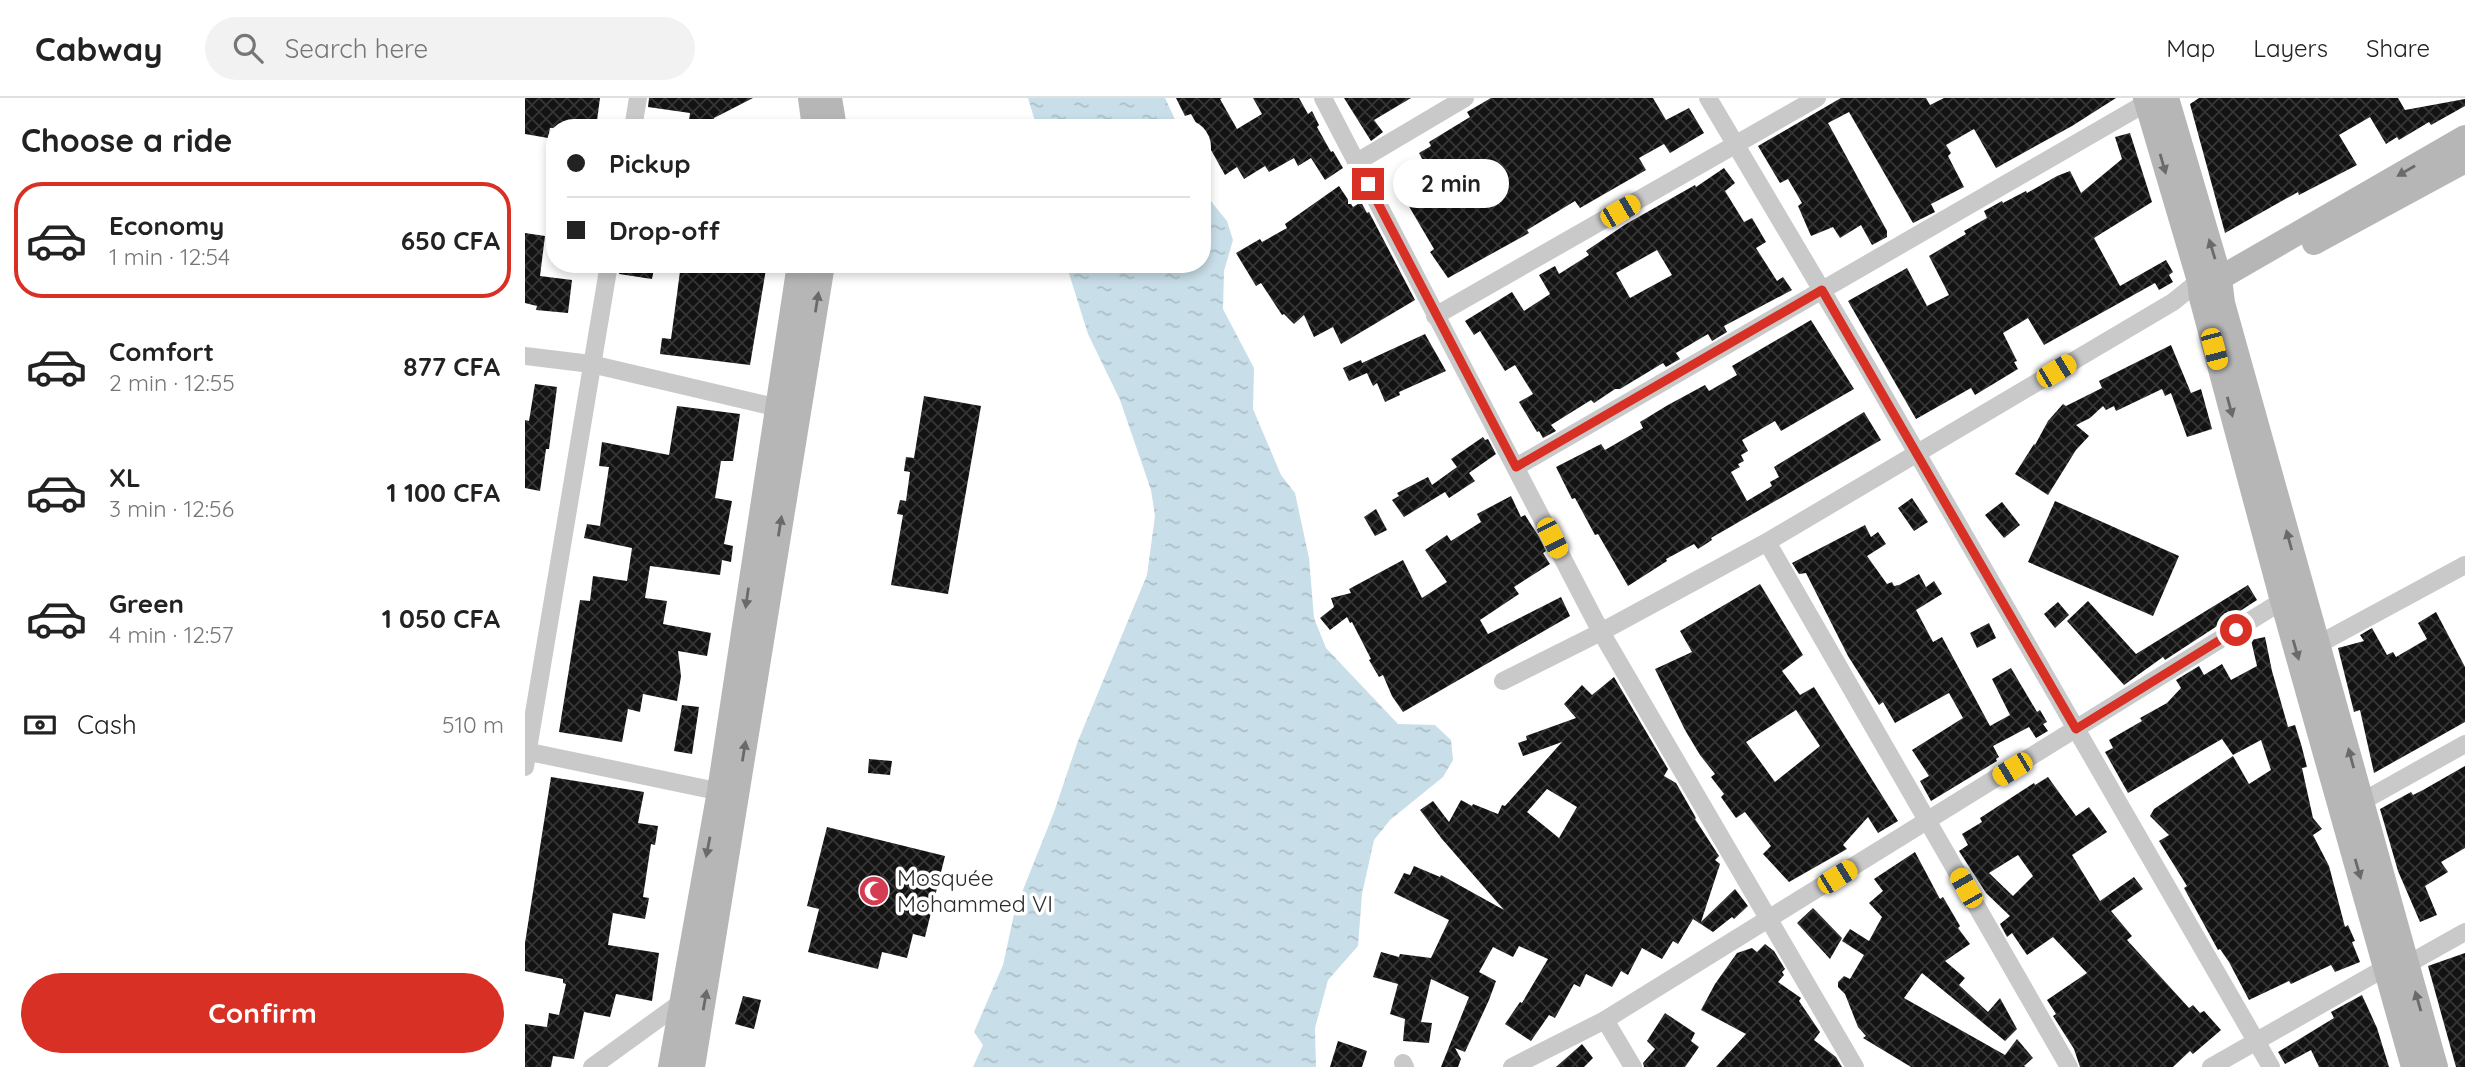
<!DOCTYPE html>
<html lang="en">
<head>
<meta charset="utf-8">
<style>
	body { margin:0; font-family:Quicksand,sans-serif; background:#f2f2f2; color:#222; height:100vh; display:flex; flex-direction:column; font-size:26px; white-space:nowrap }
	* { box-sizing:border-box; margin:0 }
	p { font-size:23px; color:#767676 }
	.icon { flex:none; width:38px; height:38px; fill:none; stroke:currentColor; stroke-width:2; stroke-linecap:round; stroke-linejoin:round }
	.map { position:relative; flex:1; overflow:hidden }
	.sheet { display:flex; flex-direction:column; background:#fff; width:525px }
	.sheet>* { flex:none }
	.top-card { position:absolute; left:21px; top:21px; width:665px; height:154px; border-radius:28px; box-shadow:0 4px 10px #0003; display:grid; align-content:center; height:154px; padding:0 21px; background:#fff }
	.end { position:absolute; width:32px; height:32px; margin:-16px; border:9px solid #d93025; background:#fff; box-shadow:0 0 0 4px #fff }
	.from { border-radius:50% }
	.bubble { position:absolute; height:49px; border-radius:24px; background:#fff; box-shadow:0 4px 10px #0003; font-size:23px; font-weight:700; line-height:49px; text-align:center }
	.car { position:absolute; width:21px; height:42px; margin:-21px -10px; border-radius:9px; box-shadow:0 0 5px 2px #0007; background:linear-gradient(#f5c518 24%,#345 0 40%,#f5c518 0 76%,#345 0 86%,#f5c518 0) }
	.top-card b { display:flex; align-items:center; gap:24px; height:66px; font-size:26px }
	.top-card b+b { border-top:2px solid #e0e0e0 }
	.top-card i { width:18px; height:18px; background:#222 }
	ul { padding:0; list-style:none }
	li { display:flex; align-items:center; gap:21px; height:116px; margin:0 14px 10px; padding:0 7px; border:4px solid transparent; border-radius:28px }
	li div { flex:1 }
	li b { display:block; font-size:26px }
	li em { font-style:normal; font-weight:700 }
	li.active { border-color:#d93025 }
	li>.icon { width:63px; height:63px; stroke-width:1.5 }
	h2 { padding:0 21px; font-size:32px; line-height:84px }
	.pay { display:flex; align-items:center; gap:18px; height:77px; padding:0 21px; font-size:26px }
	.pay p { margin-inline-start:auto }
	.action { display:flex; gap:14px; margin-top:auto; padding:14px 21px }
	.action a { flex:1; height:80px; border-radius:42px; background:#d93025; color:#fff; font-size:28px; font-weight:700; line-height:80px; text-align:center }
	header { display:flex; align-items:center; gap:42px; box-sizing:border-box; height:98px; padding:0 35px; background:#fff; border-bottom:2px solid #e0e0e0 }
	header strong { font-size:33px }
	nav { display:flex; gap:38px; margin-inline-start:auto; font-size:24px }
	.search { width:490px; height:63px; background:#f2f2f2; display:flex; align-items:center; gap:18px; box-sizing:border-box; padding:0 24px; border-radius:38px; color:#767676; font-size:26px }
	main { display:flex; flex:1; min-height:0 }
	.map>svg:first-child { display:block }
	.water { fill:url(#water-ripples) }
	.building { fill:url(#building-cross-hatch); fill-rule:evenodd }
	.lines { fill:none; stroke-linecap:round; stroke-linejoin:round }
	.street { stroke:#c9c9c9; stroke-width:18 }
	.secondary { stroke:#b6b6b6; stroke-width:24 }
	.oneway { fill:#6a6a6a }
	.route { stroke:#d93025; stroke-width:9 }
	.labels { text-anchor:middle; stroke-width:7; stroke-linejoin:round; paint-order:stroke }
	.poi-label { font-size:23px; fill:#2c2c2c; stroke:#fff; text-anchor:start }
</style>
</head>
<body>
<header>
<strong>Cabway</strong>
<div class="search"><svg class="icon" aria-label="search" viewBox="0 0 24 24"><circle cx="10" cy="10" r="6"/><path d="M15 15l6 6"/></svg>Search here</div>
<nav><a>Map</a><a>Layers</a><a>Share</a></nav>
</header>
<main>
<section class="sheet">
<h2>Choose a ride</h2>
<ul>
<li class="active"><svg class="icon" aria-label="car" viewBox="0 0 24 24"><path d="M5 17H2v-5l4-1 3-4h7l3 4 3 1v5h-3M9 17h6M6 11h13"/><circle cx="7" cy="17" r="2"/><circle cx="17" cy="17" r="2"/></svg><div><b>Economy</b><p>1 min · 12:54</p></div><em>650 CFA</em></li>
<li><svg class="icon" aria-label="car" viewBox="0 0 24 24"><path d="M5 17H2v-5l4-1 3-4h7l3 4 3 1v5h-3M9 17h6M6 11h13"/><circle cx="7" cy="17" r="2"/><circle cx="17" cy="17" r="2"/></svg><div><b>Comfort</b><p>2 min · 12:55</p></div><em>877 CFA</em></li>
<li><svg class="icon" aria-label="car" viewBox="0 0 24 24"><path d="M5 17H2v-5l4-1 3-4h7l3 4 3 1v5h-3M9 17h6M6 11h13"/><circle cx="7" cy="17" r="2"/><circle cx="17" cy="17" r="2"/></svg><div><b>XL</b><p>3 min · 12:56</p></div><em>1 100 CFA</em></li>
<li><svg class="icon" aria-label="car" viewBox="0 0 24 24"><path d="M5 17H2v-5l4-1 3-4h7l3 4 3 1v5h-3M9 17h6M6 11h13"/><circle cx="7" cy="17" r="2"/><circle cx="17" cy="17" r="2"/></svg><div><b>Green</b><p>4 min · 12:57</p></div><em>1 050 CFA</em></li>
</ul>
<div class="pay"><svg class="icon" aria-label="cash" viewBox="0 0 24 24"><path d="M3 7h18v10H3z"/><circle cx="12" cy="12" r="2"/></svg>Cash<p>510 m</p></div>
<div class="action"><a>Confirm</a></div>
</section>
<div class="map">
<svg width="1940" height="969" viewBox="0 0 1940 969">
	<defs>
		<pattern id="water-ripples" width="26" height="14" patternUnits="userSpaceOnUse" patternTransform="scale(1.75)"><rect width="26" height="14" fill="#c8dee8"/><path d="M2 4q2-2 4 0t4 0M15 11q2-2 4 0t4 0" fill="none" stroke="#acbfc7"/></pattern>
		<pattern id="building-cross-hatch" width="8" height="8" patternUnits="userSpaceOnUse" patternTransform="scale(1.75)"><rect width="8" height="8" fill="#131313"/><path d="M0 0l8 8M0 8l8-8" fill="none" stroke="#363636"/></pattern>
	</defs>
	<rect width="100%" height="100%" fill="#fff"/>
	<g class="water">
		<path d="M503,0h137l14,30h-142z"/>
		<path d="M677,85l7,16 18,22 6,19 -9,31 -1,38 31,59 -1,41 28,66 14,18 14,65 5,60 12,30 72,76 37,1 16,15 2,20 -10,17 -53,43 -16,20 -12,54 -4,52 -30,34 -13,48 1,39h-343l10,-22 -9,-13 29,-67 12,-55 39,-98 24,-71 69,-166 8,-59 -4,-26 -31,-90 -32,-66 -22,-70h136z"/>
	</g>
	<g class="building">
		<path d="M0,0h75l-4,30h-46l-2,10 -23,-4z"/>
		<path d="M124,0h104l-39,20 -1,7 -5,-1 -1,4h-19l2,-15 -42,-6z"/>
		<path d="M651,0h46l-2,1 17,30 25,-15 -9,-16h46l9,16 4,-3 7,14 -2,2 14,25 2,-1 10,17 -18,12 -14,-22 -13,8 -4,-8 -25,14 -4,-6 -21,13 -7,-12 -12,8 -23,-41v-6h-3l-8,-14 -6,2z"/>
		<path d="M819,0h67l-37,22 9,12 -12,9z"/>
		<path d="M966,0h162l13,22 23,-12 15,25 -34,20 -6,-9 -25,14 7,12 -66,38 -5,-7 -48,29 2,3 -81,45 -18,-26 4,-3 -27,-46 29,-18 -17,-32 12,-7 -2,-4 41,-25 -3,-5z"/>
		<path d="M1316,0h85l4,7 14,-7h172l-44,28 -76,42 -22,-39 -28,16 5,8 -3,3 16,31 -33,17 4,8 -22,11 -64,-111 -21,11 59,108v6l-15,8 -11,-20 -21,13 -7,-11 -22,9 -13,-30 4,-3 -14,-24 -8,4 -22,-37z"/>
		<path d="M1674,0h199l7,12 60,-11v7l-34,19 -2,-3 -30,18 -2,-3 -11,7 -16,-27 -31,18 18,30 -58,30 -1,-3 -73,41 -35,-129z"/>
		<path d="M1605,35l22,69 -58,36 26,48 46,-26 7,12 -4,3 4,7 -14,8 -4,-7 -111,62 -16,-27 -25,15 14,28 -3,1 4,7 -43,26 -4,-7 -55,31 -68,-118 59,-33 20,38 22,-11 -20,-39 37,-22 -2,-3 23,-13 -3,-7 18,-10 1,2 23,-12 1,2 30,-17 13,-5 11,22 41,-34 -7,-22z"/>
		<path d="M1199,70l11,15 -10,8 19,31 8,-4 14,24 -10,6 21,33 6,-4 9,13 -68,36 3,6 -15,9 -4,-7 -32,19 4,6 -14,8 -3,-4 -43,26h-5l-21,14 -3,-3 -40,25 5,6 -13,7 -4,-7 -2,1 -18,-30 14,-8 -18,-29 -10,6 -25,-40 -6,4 -9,-14 47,-29 12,19 26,-17 -11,-19 16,-9 4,8 30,-19 -3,-4 40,-27 62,-35 7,-4 1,2zM1132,152l15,25 -42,23 -14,-25z"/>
		<path d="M814,88l14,21 8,-5 6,11 2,-1 46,88 -74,44 -8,-17 -19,10 -10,-22 -10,9 -10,-10 -2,1 -21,-32 -5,3 -20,-33 24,-14 2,3 25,-14 -2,-4z"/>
		<path d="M0,135l20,3 -5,40 32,4 -4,33 -32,-3 1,-4 -12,-3z"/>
		<path d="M95,166h35l-3,15 -33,-5z"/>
		<path d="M156,166h49l36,5 -16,96 -90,-11 2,-16 9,1z"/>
		<path d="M1286,222l43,69 -73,42 -6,-10 -33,19 6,11 -7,4 3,6 -6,3 2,3 -9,5 16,29 25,-15 -2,-4 9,-5 -5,-10 90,-55 17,28 -170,98 1,2 -14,9 -4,-5 -28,15 1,2 -39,25 -30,-52 -3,1 -20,-37 -3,1 -16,-32 45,-23 4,6 38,-22 -3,-6 28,-17 37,-20 4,6 28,-16 -5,-9z"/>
		<path d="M900,236l21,37 -47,21 1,3 -15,7 -8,-19 -4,3 -6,-13 -18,8 -6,-13 18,-8 1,3z"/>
		<path d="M1646,247l20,48 10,-4 11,40 -25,8 -16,-44 -6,3 -3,-7 -46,22 -2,-5 -8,4 -3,-4 -13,12 -14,7 13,11 -13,14 -28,45 -33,-21 19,-30 1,1 13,-24 15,-17 3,2 36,-18 -3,-7z"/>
		<path d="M10,286l22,3 -8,62h-3l-6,42 -15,-3v-68l4,1z"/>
		<path d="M399,298l57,10 -33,188 -57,-9 12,-70 -6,-1 3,-14 6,1 4,-29 -6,-1 2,-14 8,1z"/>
		<path d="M152,308l63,8 -7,47h-12l-6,37 17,3 -8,43 9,2 -2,16 -9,-2 -2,15 -70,-9 -5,32 22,3 -4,23 48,9 -4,23 -29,-5 3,25 -4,25 -34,-7 -3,18 -12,-3 -6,33 -63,-10 21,-132 10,1 3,-25 34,5 5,-33 -48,-10 3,-14 13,2 9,-59 -10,-1 3,-24 67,13z"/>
		<path d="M958,339l2,3 3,-1 8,15 -27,19 6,8 -26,17 -4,-6 -41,25 -12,-17 7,-4 -2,-3 31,-16 4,8 25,-18 -6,-8z"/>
		<path d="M986,398l10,21 4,-2 14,22 7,14 -3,2 7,11 -36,23 5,7 -39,26 8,14 73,-37 9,19 -167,96 -11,-16 -9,-21 -4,2 -10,-17 2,-1 -19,-37 -2,1 -3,-6 -17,13 -10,-12 14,-11 -3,-9 20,-5 -2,-4 54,-29 19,38 25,-16 -22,-32 22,-15 4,6 30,-19 -4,-8z"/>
		<path d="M1387,400l16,24 -14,9 -16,-23z"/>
		<path d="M1530,403l124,55 -26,60 -125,-54z"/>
		<path d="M1477,404l18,23 -16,13 -19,-23z"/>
		<path d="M851,411l11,21 -12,6 -11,-19z"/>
		<path d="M1340,427l6,12 7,-5 8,12 -19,12 20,28 5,-2 2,4 5,-1 20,-11 7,13 8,-6 8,13 -26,16 17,32 9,-5 48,89 20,-11 -18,-36 19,-11 26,44 3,-2 7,12 -4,2 5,7 -12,7 -7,-11 -36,19 6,11 -3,2 1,2 -66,40 -11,-20 9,-5 -17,-26 51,-32 -14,-25 -54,30 -12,-21 -4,3 -31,-49 -42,-83 -7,1 -7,-11z"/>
		<path d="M1235,486l43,71 -21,16 18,24 14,-8 84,134 -20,12 -10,-16 -25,28 4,4 -58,33 -26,-28 8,-8 -26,-34 -9,6 -15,-21 3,-3 -13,-17 4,-3 -15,-19 -15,-25 -30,-61 37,-17 -12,-21zM1271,612l24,36 -45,36 -29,-40z"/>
		<path d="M1723,487l9,15 -92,60 -2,-3 -39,28 -57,-64 21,-20 48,53z"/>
		<path d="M1533,504l11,13 -14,13 -11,-14z"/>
		<path d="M1911,514l29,55v55l-91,51 -14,-63 -6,2 -16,-64 26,-7 -4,-6 12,-7 15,27 6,-3 3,5 31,-18 -9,-16z"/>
		<path d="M1464,525l7,15 -19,10 -7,-15z"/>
		<path d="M1740,539l7,34 16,56 7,-2 6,19 6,23 -5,1 11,50 9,11 -9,6 16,31 16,61 3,-2 7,16 -3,1 8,20 -25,10 -4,-7 -40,19 -2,-3 -40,19 -20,-38 -9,-13 -2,1 -34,-62 3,-2 -28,-45 10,-6 -19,-19 4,-7 79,-53 16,28 22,-14 -10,-30 -28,15 -11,-16 -94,54 -23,-41 8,-4 -4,-8 33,-19 -2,-3 27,-15 14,-15 -5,-8 23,-14 5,9 18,-11 9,16 26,-14 -6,-26z"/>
		<path d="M1089,579l54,92 -4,7 12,7 20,35 -1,1 24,37 -4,4 5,4 -19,58 34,-33 13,17 -14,13 -2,-2 -19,15 -20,-13 -15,25 -5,-3 -11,18 -20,-11 -14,27 -7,-4 -9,16 -26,-13 -6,13 -6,-3 -19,34 -6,-3 -18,26 -26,-17 15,-22 2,1 26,-44 -29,-13 -6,11 -20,-10 -14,25 17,9 -7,19 -24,52 -10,-4 6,11 -3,8h-17l28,-70 -38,-18 -10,43 11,1 -3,20 -26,-2 2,-22 -15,-5 8,-30 -25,-7 8,-25 18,5 1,-3 31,4 18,-38 -55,-27 10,-20 6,2 4,-9 26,11 1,-2 63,35 -62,-71 -22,-29 13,-9 16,21 12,-22 11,6 1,-2 25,10 4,-9 3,1 57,-64 -39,14 -5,-13 9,-3 -1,-4 50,-18 -12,-14 18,-19 10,10zM1022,691l30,18 -18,31 -32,-26z"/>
		<path d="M157,607l17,2 -7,47 -18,-3z"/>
		<path d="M344,661l23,2 -2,14 -22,-2z"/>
		<path d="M1940,668v82l-24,14 7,10 -23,14 12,29 -17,7 -22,-51 -18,-62 31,-17 2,3 10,-5z"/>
		<path d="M26,679l93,15 -6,31 20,3 -3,19 -4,-1 -8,53 6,1 -4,21 -32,-6 -5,32 51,8 -7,48 -36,-7 -6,23 -26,-5 -10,47 -21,-3 -2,11h-26v-43l22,3 2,-14 10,2 7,-31 -3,-1v-4l-38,-8v-28z"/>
		<path d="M1523,679l28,39 13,-9 18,25 -35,23 28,46 34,-24 9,12 -32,22 21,25 -5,4 62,68 4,-3 7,8 4,-2 17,19 -28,24 -3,-3 -17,16h-93l-6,-18 -21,-33 3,-2 -9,-14 40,-27 -34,-36 -26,18 -15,-22 -5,4 -7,-13 10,-8 -24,-23 -27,-42 9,-6 -6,-11 20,-12 -2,-4 54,-35 1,2zM1493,757l15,21 -20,20 -24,-23z"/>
		<path d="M302,729l118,29 -20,81 -12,-3 -6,24 -25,-6 -4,17 -70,-17 11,-43 -12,-3z"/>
		<path d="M1390,754l25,47 3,-2 17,29 -2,2 12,16 -25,17 20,17 -6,7 29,27 12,-14 17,31 -12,12 -83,-68 -18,25 101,57 12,-16 16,19 -9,8 2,1h-115l-48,-29 3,-2 -8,-9 -13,-33 -7,-7v-5l6,-6 6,3 14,-24 -22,-14 8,-12 19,12 13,-24 -13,-14 14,-12 -9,-12z"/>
		<path d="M1288,810l29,30 -12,21 -33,-36z"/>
		<path d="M1240,846l9,7 11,18 -3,3 2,3 -6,7 23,16 -2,3 21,31 -6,8 22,17 6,10h-126l30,-33 -45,-24 14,-26 22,-31 15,-5 5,4z"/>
		<path d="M1940,855v114h-9l-28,-101z"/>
		<path d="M1837,897l15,33 12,39h-70l-8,-17 -26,14 -7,-12 56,-34 -3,-6z"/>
		<path d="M218,898l18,4 -7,29 -19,-5z"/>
		<path d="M1140,915l30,20 -4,8 8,6 -14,20h-41l-1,-4 12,-14 -8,-8z"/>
		<path d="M813,943l29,10 -5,16h-32z"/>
		<path d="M1057,946l11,14 -9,9h-28z"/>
	</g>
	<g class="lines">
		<g class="street">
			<path d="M798,0l278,534 254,435"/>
			<path d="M1183,0l157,265 406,704"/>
			<path d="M108,30l5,-30"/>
			<path d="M832,64l108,-64"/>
			<path d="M910,218l382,-218"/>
			<path d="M0,258l66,8 184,43"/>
			<path d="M991,369l630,-364"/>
			<path d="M1242,444l302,525"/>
			<path d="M1794,546l146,-79"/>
			<path d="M978,583l98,-49 166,-90 406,-240 26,-21"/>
			<path d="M0,653l206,43"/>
			<path d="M0,669l84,-503"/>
			<path d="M1838,703l102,-57"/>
			<path d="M1883,866l57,-32"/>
			<path d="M1080,922l28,47"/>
			<path d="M878,965l2,4"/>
			<path d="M67,969l87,-63"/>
			<path d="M987,969l93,-47 677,-419"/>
			<path d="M1686,969l174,-99"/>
		</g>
		<g class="secondary">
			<path d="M285,0l4,30"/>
			<path d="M305,0l5,30"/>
			<path d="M1620,0l54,183 2,17 81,303 131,466"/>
			<path d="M1642,0l53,180 3,25 213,764"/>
			<path d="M1789,145l151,-82"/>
			<path d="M1681,182l14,-2 245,-141"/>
			<path d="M145,969l49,-276 80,-527"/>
			<path d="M168,969l130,-803"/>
		</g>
	</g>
	<defs><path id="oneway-solid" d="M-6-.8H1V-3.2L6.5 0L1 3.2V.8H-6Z" transform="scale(1.75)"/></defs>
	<g class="oneway">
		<use href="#oneway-solid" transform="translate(1638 66) rotate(74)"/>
		<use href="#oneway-solid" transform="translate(1881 73) rotate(150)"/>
		<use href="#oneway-solid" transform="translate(1687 151) rotate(-107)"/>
		<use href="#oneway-solid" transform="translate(292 204) rotate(-81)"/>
		<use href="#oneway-solid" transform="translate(1705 309) rotate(75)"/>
		<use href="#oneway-solid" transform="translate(255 428) rotate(-81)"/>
		<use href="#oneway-solid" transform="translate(1764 442) rotate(-105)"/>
		<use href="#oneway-solid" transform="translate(222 500) rotate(98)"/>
		<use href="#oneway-solid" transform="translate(1771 552) rotate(74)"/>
		<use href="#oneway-solid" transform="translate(219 653) rotate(-81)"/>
		<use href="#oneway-solid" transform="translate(1826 660) rotate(-105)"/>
		<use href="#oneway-solid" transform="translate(183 749) rotate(101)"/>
		<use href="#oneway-solid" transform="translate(1833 771) rotate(74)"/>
		<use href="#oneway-solid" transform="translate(180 902) rotate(-80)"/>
		<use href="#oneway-solid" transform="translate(1893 903) rotate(-106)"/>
	</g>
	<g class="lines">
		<path class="route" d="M843,86l148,283 306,-177 254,439 160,-99"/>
	</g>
	<defs>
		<g id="mosque-disc" transform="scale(1.575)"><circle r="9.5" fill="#d63b54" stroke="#fff"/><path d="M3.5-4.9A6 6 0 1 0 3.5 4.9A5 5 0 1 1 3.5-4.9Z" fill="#fff"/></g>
	</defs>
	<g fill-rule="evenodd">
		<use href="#mosque-disc" x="349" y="793"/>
	</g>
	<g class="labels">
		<g class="poi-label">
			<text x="372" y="788">Mosquée<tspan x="372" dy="26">Mohammed VI</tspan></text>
		</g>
	</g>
</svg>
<i class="end from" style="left:1711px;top:532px"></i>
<i class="end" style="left:843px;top:86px"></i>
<div class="bubble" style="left:868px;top:61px;width:116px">2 min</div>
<i class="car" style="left:1095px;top:113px;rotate:60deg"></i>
<i class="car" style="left:1689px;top:251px;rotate:165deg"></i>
<i class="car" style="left:1531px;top:273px;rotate:59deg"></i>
<i class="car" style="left:1027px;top:440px;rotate:153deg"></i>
<i class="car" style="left:1487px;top:671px;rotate:239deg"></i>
<i class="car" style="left:1312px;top:779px;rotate:58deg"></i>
<i class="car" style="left:1441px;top:790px;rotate:330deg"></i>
<div class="top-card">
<b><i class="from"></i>Pickup</b>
<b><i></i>Drop-off</b>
</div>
</div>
</main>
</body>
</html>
